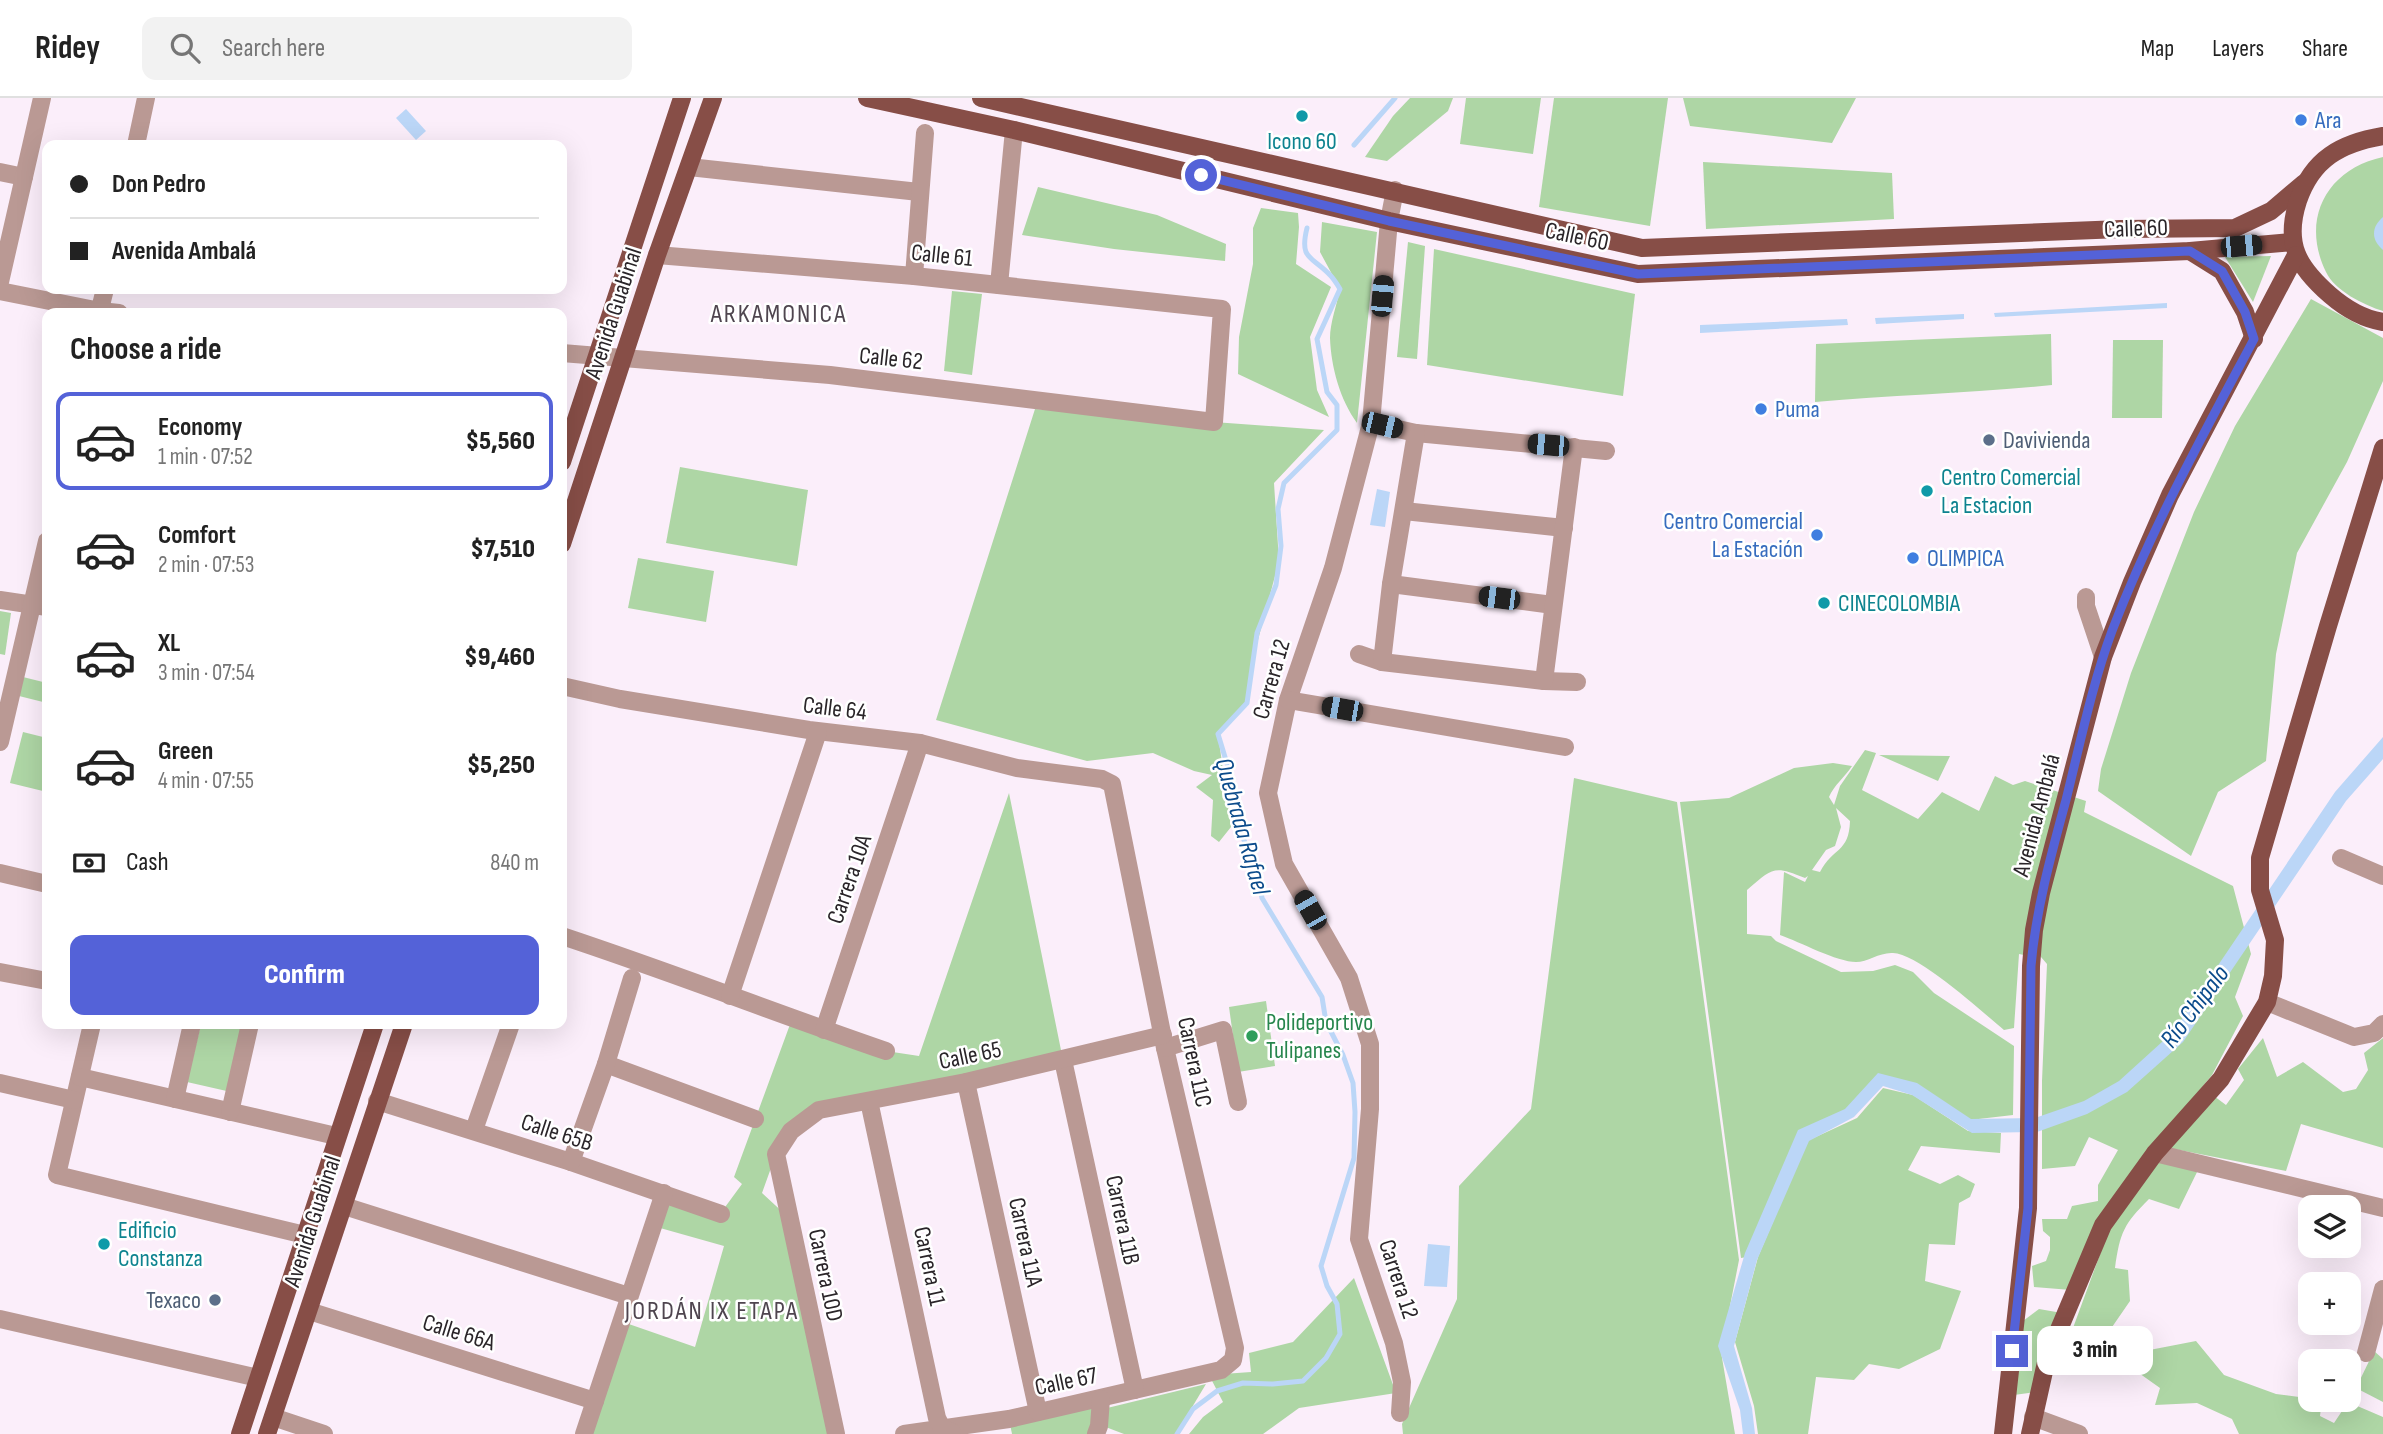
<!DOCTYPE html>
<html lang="en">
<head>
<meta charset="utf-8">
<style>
	body { margin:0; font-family:"Sofia Sans Condensed",sans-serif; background:#f2f2f2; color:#222; height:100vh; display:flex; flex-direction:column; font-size:26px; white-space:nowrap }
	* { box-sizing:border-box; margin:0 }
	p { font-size:23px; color:#767676 }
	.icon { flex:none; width:38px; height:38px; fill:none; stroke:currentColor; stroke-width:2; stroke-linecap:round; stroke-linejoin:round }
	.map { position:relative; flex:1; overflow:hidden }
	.side { position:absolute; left:42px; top:210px; width:525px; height:721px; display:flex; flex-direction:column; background:#fff; border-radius:14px; box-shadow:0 7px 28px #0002 }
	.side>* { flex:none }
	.hud { position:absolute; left:42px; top:42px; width:525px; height:154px; border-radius:14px; box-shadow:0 7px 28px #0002; display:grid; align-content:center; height:154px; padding:0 28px; background:#fff }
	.tools { position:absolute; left:2298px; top:1097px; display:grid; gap:14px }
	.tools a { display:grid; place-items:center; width:63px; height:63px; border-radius:14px; background:#fff; box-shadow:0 7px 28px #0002; font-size:35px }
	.end { position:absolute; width:32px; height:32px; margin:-16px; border:9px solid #5462d8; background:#fff; box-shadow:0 0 0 4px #fff }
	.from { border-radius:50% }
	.bubble { position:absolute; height:49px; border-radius:14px; background:#fff; box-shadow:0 7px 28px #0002; font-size:23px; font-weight:800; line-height:49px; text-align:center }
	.car { position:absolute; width:21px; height:42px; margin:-21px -10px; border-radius:9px; box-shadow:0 0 5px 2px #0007; background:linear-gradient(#222 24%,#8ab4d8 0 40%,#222 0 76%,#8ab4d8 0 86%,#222 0) }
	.hud b { display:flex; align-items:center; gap:24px; height:66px; font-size:26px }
	.hud b+b { border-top:2px solid #e0e0e0 }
	.hud i { width:18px; height:18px; background:#222 }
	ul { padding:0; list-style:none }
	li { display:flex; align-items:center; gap:21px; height:98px; margin:0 14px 10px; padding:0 14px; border:4px solid transparent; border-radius:14px }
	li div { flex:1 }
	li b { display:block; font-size:26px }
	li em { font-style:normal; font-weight:800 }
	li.on { border-color:#5462d8 }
	li>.icon { width:63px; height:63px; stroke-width:1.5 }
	h2 { padding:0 28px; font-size:32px; line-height:84px }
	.pay { display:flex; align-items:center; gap:18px; height:77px; padding:0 28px; font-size:26px }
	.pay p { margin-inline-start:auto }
	.button { display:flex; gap:14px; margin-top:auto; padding:14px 28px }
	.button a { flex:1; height:80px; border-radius:14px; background:#5462d8; color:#fff; font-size:28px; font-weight:800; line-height:80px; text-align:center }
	header { display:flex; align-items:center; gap:42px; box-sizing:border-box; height:98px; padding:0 35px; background:#fff; border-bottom:2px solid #e0e0e0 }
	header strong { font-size:33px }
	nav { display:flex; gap:38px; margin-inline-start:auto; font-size:24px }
	.search { width:490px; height:63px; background:#f2f2f2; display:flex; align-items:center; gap:18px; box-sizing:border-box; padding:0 24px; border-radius:14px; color:#767676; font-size:26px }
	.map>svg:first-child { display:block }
	.green { fill:#aed6a5; fill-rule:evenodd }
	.water { fill:#bbd6f7 }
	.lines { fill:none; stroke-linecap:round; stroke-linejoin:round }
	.stream { stroke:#bbd6f7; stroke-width:5 }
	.minor { stroke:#ba9994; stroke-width:18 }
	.major { stroke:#874e47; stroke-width:18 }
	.route { stroke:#5462d8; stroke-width:9 }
	.culture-dot { fill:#0f9aa8; stroke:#fff; stroke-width:2.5 }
	.shop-dot { fill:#3f7fe0; stroke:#fff; stroke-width:2.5 }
	.service-dot { fill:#5c6f8a; stroke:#fff; stroke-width:2.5 }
	.leisure-dot { fill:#2e9e5b; stroke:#fff; stroke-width:2.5 }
	.labels { text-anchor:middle; stroke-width:5; stroke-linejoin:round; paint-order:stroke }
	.shop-label { font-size:24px; fill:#366cbe; stroke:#fff; text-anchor:start }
	.culture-label { font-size:24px; fill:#0d838f; stroke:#fff; text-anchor:start }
	.street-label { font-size:24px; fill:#2a2529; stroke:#fff }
	.service-label { font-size:24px; fill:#4e5e75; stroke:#fff; text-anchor:start }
	.leisure-label { font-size:24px; fill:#27864d; stroke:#fff; text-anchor:start }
	.neighbourhood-label { font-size:26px; letter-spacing:2px; fill:#4f454f; stroke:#fff }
	.water-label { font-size:26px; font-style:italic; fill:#0b4b8b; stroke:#fff }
</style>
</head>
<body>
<header>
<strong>Ridey</strong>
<div class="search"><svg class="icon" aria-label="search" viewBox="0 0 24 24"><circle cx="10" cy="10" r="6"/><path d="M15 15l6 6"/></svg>Search here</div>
<nav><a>Map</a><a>Layers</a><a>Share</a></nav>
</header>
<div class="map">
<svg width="2383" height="1336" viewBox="0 0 2383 1336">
	<rect width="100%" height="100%" fill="#fbeefa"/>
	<g class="green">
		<path d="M1410,0h43l-5,13 -61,50 -22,-4 28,-41z"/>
		<path d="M1466,0h75l-8,56 -73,-10z"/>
		<path d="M1554,0h114l-18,128 -111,-19z"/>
		<path d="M1683,0h173l-24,45 -142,-17z"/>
		<path d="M2383,59v154c-19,-6 -48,-20 -57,-39 -26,-53 1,-103 57,-115z"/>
		<path d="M1703,64l189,11 2,46 -188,10z"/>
		<path d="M1038,89l119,28 69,29 -1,17 -111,-12 -92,-14z"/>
		<path d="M1261,110l37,5 1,14 -3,37 35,23 -21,50 7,53 12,27 -91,-43 1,-37 14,-73v-36z"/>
		<path d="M1322,124l55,10 -20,191c-17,-23 -26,-56 -27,-85 0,-15 7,-34 10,-49l-20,-37z"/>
		<path d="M1408,144l17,4 -8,113 -20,-2z"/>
		<path d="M1434,151l201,45 -12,102 -196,-31z"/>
		<path d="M2271,158l-18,46 -28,-45z"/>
		<path d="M952,193l30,3 -10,81 -28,-4z"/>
		<path d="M2311,201l72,39v43l-36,81 -50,91 -21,101 -10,107 -48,31 -27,64 -93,-65 3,-22 30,-96 63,-161 41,-86z"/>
		<path d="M2051,236l1,51c-79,8 -158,10 -237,17l1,-58z"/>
		<path d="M2113,242h50l-1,78h-50z"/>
		<path d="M1035,311l289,21 -50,53 5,78 -25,94 -7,48 -29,31 13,93 -12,15 -8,-6 2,-36 -17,-13 16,-12 -18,-4 -41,-18 -66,8 -151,-41z"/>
		<path d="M680,369l128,23 -11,76 -131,-23z"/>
		<path d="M638,460l76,13 -8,51 -78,-14z"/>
		<path d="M0,513l11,2 -6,42 -5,-1z"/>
		<path d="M23,579l24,6v20l-28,-7z"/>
		<path d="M23,634l24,6v54l-37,-9z"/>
		<path d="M1865,652l11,3 -14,37 56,29 24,-27 37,19 16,-35 18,9 12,-4 61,20 -2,11 149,74 18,68 -16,43 8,19 -31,59 -60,73 -81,142 -37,-3 -2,-21 14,-5 4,-11v-13l-7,-6 -1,-12h25l5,-13 26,-5v-16l20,-35 -29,-13 -14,29 -33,3v-88l5,-117 -12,-14 -6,6 -10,-2 -5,74 -10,2c-23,-19 -85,-76 -111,-77 -13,-1 -25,9 -37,9 -19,0 -56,-20 -76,-27l4,-63 21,10 3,-6 -3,2c-32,-13 -32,-10 -58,12v44l24,2 5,5 65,31 32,-1 22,-6 18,7 21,21 80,53 -1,69 -43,5 -91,-43 -30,34 -49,23 -53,123 -6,1 -61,-456 49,-4 65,-30 39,-5 19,3c-7,11 -18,19 -23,31l5,8 6,-19zM1836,710l14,13c-1,32 -17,26 -30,51l-8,-2 14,-20 9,-4 6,-19z"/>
		<path d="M1879,657l70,1h1l-12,25z"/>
		<path d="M1574,680l103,24 62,458 -18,92 14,82h-332l-1,-10 55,-125 2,-113 72,-77z"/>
		<path d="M1009,695l54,267 -244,50 -43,44 -14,39 26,24 48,217h-252l39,-112 72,25 29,-101 -71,-20 11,-33 56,21 22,-30 -8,-7 58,-158 94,32 33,5z"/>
		<path d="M1266,903l9,65 -37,6 -9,-65z"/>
		<path d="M201,926h46l-16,68 -44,-10z"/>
		<path d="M2263,940l14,39 26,-15 40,30 13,-3 12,-19 -4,-17 19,-15v110l-82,-24 -15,47 -117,-23 45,-52 12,9 18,-25 -6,-11z"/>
		<path d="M1883,990l30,7 55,36 33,2 -1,20 -79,-7 -13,24 32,14 18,-9 17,9 -5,13 -11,6 -4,42 -26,-1 -4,37 36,10 -21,58 -41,20 -30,-5 -15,16 -38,-3 -8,57h-50l-4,-28 -19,-64 23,-85 49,-116 50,-23z"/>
		<path d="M2156,1063l42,9 -19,39 -30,-10c-25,25 -29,33 -34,69l13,2 2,31 -20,29 -37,-2 41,-112z"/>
		<path d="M1354,1180l42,115 -97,15 -36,26h-74l14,-17 20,-15 -14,-27 42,-3 -2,-19 44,-11z"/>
		<path d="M2039,1211l23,4 -27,79 -21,3 9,-74z"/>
		<path d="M2196,1243l28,34 52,19 46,6 -2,16 14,7 14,-21 35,15v17h-144l-7,-15 -35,-16 -42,2 5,-17 -31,-22 5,-13z"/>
		<path d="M2374,1253l9,8v43l-27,-14z"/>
		<path d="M1206,1286l-30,50h-52l-21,-8v-17z"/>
		<path d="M1101,1301l-5,35h-84l-3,-15z"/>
	</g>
	<g class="water">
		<path d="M406,11l20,22 -10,9 -20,-22z"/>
		<path d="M2383,119v33c-12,-10 -12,-23 0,-33z"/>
		<path d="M2167,205v5l-172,9 -1,-4z"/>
		<path d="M1964,216v5l-88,5 -1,-6z"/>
		<path d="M1847,221l1,6 -148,8v-8z"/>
		<path d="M1377,391l13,3 -5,35 -15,-2z"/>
		<path d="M2383,639v22l-37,42 -163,241 -56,50 -40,22 -50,18 -65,1 -60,-38 -29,-9 -29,31 -45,24 -52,119 -23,86 18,62 3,26h-12l-3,-24 -22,-64 27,-93 53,-123 47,-21 33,-36 39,10 54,36 64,-1 49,-17 35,-20 54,-49 162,-240z"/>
		<path d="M1428,1146l22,2 -3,41 -23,-1z"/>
	</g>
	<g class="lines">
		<g class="stream">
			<path d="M1354,47l41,-47"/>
			<path d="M1177,1336l16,-25 24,-18 26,-8 30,1 30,-3 23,-23 14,-24 -3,-30 -10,-18 -6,-20 33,-108 1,-46 -2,-29 -10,-28 -17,-33 -4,-25 -60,-99 -5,-28 -17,-39 -12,-64 -10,-33 29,-31 10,-70 19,-48 5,-39 -3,-37 6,-26 53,-53v-25l-10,-13 -10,-53 23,-50c-3,-5 -6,-10 -10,-14 -18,-19 -31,-15 -23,-47"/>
		</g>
		<g class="minor">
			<path d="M136,47l10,-47"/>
			<path d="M689,69l230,25"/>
			<path d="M0,74l24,5"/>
			<path d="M1395,92l-6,31 -18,202 -38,145 -45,132 -20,93 16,71 65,114 21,66v65l-11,130 35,104 8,39 -2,31"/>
			<path d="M914,178l11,-143"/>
			<path d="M0,184l42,-184"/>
			<path d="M999,187l15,-155"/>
			<path d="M0,193l100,20 19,2"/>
			<path d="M99,215l6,-24"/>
			<path d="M562,255l268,22 384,47 8,-113 -308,-33 -257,-21"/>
			<path d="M1371,325l45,10 190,18"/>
			<path d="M1404,413l160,17"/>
			<path d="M1391,486l162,21"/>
			<path d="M2086,499v9l17,51"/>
			<path d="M0,502l47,7"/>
			<path d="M1359,556l23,8 162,19 33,1"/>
			<path d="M1382,564l9,-78 25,-151"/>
			<path d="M1544,583l30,-234"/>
			<path d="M562,588l58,13 189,31 111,13 97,25 85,11 10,5 53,264 70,300 -2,12 -12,10 -212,49 -105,15"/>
			<path d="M1288,602l277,47"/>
			<path d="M0,644l47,-201"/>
			<path d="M2341,760l42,18"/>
			<path d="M0,775l47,11"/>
			<path d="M562,838c109,36 216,78 324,115"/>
			<path d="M0,874l47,9"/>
			<path d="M730,898l88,-264"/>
			<path d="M2267,904l87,35 20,-4 9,-9"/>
			<path d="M92,926l-35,151 248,60"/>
			<path d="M824,932l96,-287"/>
			<path d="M1165,950l58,-18 15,72"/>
			<path d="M1063,962l72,330"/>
			<path d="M606,966l149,55"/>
			<path d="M80,979l256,59"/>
			<path d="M966,984l72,330"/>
			<path d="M0,985l74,17"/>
			<path d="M175,1001l17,-75"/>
			<path d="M377,1003l194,61 150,52"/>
			<path d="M869,1003l68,317 5,10 10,4"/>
			<path d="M230,1014l20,-88"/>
			<path d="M474,1032l37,-106"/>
			<path d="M2155,1055l228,55"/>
			<path d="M571,1064l35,-98 26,-86"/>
			<path d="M344,1108l285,90"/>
			<path d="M309,1213l286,90"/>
			<path d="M0,1221l258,59"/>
			<path d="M2366,1255l17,-64"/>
			<path d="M273,1319l51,17"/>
			<path d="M2033,1319l46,17"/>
			<path d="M584,1336l80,-241"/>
			<path d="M836,1336l-60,-280 15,-23 28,-21 147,-28 197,-47"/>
			<path d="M1096,1336l3,-8 2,-27"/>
		</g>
		<g class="major">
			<path d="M867,0l147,32 375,91 249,53 552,-23 102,-9"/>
			<path d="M981,0l661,150 479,-19 114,-1 36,-17 33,-28"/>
			<path d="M2383,38c-42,7 -71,23 -85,65 -14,43 0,66 32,94 15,13 34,24 53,27"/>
			<path d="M2190,153l32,20 23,41 9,27"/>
			<path d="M562,364l120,-364"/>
			<path d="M562,446l95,-289 56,-157"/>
			<path d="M240,1336l135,-410"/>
			<path d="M267,1336l137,-410"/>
			<path d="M2003,1336l25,-226 3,-242 3,-36 7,-37 62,-236 29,-75 38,-87 126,-240"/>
			<path d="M2030,1336l17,-76 56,-133 52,-72 66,-74 46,-77 6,-26 2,-36 -15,-50v-32l68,-232 55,-178"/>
		</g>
	</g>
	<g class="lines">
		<path class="route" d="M1201,77l188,46 249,53 552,-23 32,20 23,41 9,27c-51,96 -103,190 -142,292 -20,54 -32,113 -46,169 -15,55 -30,109 -35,166l-3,242 -16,143"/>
	</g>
	<g class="culture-dot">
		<circle cx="1302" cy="18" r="7"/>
		<circle cx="1927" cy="393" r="7"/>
		<circle cx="1824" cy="505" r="7"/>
		<circle cx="104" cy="1146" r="7"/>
	</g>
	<g class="shop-dot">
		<circle cx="2301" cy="22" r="7"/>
		<circle cx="1761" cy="311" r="7"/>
		<circle cx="1817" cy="437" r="7"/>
		<circle cx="1913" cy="460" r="7"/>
	</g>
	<g class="service-dot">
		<circle cx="1989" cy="342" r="7"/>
		<circle cx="215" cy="1202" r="7"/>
	</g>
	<circle class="leisure-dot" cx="1252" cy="938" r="7"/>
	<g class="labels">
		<g class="shop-label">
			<text x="2315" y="30">Ara</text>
			<text x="1775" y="319">Puma</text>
			<text x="1803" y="431" text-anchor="end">Centro Comercial<tspan x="1803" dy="28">La Estación</tspan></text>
			<text x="1927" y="468">OLIMPICA</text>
		</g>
		<g class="culture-label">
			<text x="1302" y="51" text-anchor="middle">Icono 60</text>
			<text x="1941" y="387">Centro Comercial<tspan x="1941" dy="28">La Estacion</tspan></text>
			<text x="1838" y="513">CINECOLOMBIA</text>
			<text x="118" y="1140">Edificio<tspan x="118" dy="28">Constanza</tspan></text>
		</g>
		<g class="street-label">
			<text transform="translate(2136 130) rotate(-2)" y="8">Calle 60</text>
			<text transform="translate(1577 138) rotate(12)" y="8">Calle 60</text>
			<text transform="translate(942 157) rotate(6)" y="8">Calle 61</text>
			<text transform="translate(613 215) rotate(-72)" y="8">Avenida Guabinal</text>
			<text transform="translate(891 260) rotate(6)" y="8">Calle 62</text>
			<text transform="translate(1271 581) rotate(-74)" y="8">Carrera 12</text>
			<text transform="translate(835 610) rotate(7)" y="8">Calle 64</text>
			<text transform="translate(2036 717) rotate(-75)" y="8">Avenida Ambalá</text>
			<text transform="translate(849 781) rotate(-71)" y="8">Carrera 10A</text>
			<text transform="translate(970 957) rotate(-12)" y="8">Calle 65</text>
			<text transform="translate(1195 964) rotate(78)" y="8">Carrera 11C</text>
			<text transform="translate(557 1034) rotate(18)" y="8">Calle 65B</text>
			<text transform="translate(1123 1122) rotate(78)" y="8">Carrera 11B</text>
			<text transform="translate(312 1123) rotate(-72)" y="8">Avenida Guabinal</text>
			<text transform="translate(1026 1144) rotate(78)" y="8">Carrera 11A</text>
			<text transform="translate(930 1168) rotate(78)" y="8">Carrera 11</text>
			<text transform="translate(826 1177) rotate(78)" y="8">Carrera 10D</text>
			<text transform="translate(1399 1181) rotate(72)" y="8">Carrera 12</text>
			<text transform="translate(459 1234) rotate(17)" y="8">Calle 66A</text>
			<text transform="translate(1066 1283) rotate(-12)" y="8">Calle 67</text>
		</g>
		<g class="service-label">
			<text x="2003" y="350">Davivienda</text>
			<text x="201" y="1210" text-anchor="end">Texaco</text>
		</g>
		<g class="leisure-label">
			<text x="1266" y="932">Polideportivo<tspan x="1266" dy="28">Tulipanes</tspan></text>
		</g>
		<g class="neighbourhood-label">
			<text x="779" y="224">ARKAMONICA</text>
			<text x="712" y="1221">JORDÁN IX ETAPA</text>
		</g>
		<g class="water-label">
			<text transform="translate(1243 728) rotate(74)" y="9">Quebrada Rafael</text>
			<text transform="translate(2194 908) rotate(-53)" y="9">Río Chipalo</text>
		</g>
	</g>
</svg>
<div class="tools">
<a><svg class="icon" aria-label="layers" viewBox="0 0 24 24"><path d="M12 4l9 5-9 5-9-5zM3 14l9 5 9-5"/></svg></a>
<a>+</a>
<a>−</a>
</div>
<i class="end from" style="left:1201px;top:77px"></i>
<i class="end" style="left:2012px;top:1253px"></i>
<div class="bubble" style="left:2037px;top:1228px;width:116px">3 min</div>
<i class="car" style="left:2241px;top:148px;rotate:85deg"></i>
<i class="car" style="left:1382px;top:198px;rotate:5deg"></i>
<i class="car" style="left:1382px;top:327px;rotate:103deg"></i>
<i class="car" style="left:1548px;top:347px;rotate:275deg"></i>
<i class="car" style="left:1499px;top:500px;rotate:277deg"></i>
<i class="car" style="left:1342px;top:611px;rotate:280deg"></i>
<i class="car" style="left:1310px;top:812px;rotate:330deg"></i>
<div class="hud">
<b><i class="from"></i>Don Pedro</b>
<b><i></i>Avenida Ambalá</b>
</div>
<section class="side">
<h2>Choose a ride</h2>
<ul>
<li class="on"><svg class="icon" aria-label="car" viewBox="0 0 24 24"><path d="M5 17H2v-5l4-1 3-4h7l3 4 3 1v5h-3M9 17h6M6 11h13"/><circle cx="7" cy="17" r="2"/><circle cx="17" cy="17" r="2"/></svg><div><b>Economy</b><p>1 min · 07:52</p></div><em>$5,560</em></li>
<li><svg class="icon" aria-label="car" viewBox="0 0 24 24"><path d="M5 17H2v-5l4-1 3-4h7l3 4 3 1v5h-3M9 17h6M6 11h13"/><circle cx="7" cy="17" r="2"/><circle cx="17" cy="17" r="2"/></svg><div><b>Comfort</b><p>2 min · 07:53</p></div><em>$7,510</em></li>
<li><svg class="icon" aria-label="car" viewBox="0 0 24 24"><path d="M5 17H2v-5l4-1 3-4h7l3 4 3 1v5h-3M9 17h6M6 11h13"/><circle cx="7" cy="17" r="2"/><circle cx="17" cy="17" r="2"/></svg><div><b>XL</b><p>3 min · 07:54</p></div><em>$9,460</em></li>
<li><svg class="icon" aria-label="car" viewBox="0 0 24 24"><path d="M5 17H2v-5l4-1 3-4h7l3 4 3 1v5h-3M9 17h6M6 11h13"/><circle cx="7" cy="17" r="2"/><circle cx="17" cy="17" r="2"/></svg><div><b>Green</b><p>4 min · 07:55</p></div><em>$5,250</em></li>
</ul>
<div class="pay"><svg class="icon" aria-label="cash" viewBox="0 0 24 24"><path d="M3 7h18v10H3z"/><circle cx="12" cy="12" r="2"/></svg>Cash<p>840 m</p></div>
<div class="button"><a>Confirm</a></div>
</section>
</div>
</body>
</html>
